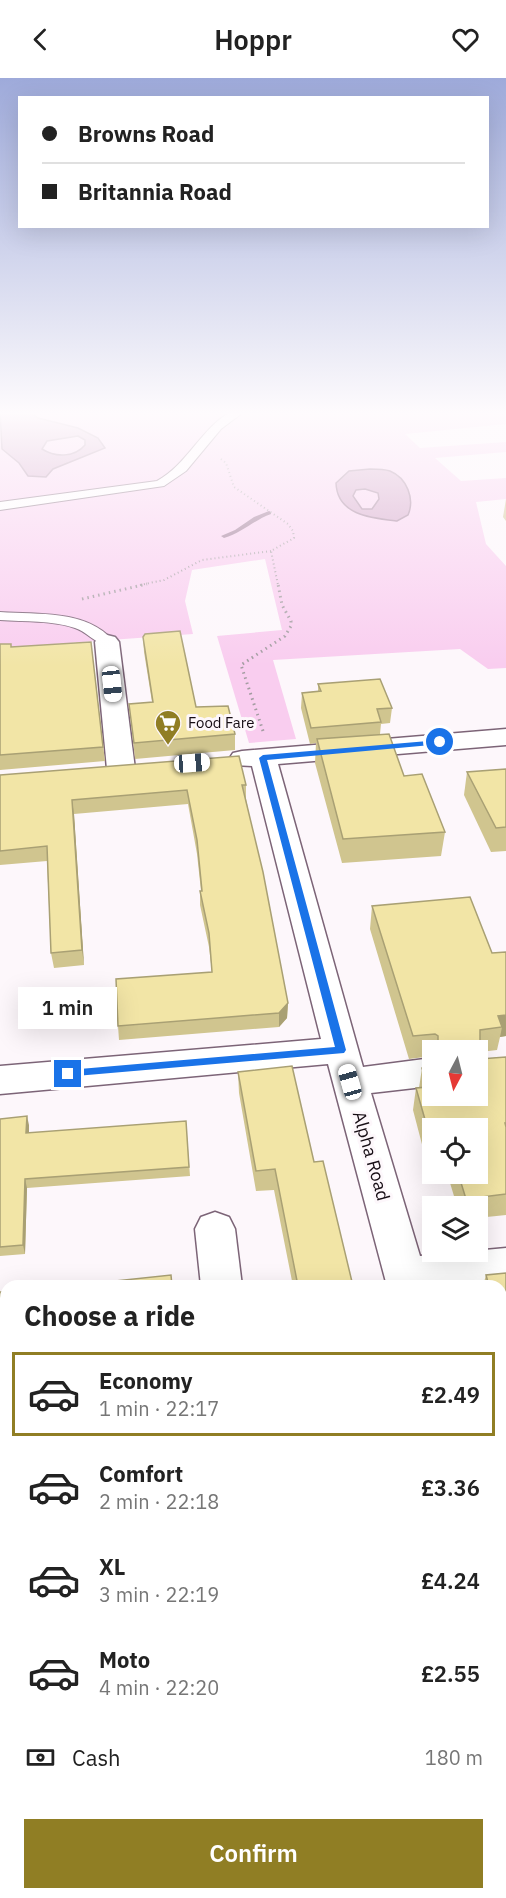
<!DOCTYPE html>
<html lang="en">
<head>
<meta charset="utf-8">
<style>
	body { margin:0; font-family:"IBM Plex Sans",sans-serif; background:#f2f2f2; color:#222; height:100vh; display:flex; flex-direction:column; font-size:22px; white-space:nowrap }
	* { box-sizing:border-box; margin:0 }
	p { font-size:20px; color:#767676 }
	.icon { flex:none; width:33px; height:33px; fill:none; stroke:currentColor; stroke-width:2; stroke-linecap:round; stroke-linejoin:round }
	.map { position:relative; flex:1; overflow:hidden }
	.sheet { position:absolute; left:0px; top:1202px; width:507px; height:620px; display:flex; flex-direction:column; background:#fff; border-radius:18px 18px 0 0; box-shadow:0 6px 24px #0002 }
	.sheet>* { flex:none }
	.hud { position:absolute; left:18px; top:18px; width:471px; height:132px; border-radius:0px; box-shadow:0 6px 24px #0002; display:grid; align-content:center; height:132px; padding:0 24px; background:#fff }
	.needle { width:39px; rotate:187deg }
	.fabs { position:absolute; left:422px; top:962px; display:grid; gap:12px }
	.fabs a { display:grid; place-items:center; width:66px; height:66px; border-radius:0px; background:#fff; box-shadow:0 6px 24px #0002; font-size:30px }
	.end { position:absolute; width:27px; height:27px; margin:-14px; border:8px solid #1a73e8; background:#fff; box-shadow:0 0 0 3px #fff }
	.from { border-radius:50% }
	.bubble { position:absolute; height:42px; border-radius:0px; background:#fff; box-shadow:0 6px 24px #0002; font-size:20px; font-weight:600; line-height:42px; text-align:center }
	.car { position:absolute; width:18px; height:36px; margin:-18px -9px; border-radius:8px; box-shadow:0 0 4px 2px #0007; background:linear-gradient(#fff 24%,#345 0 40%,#fff 0 76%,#345 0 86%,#fff 0) }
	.hud b { display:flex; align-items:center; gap:21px; height:57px; font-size:22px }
	.hud b+b { border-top:2px solid #e0e0e0 }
	.hud i { width:15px; height:15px; background:#222 }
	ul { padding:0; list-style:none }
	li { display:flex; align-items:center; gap:18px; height:84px; margin:0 12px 9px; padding:0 12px; border:3px solid transparent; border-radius:0px }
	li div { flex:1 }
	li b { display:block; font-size:22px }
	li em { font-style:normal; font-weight:600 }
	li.active { border-color:#907e24 }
	li>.icon { width:54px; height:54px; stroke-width:1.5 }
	h2 { padding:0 24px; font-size:27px; line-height:72px }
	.pay { display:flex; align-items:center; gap:15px; height:66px; padding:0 24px; font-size:22px }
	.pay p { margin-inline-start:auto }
	.cta { display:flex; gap:12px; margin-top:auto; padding:12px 24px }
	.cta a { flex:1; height:69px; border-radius:0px; background:#907e24; color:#fff; font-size:24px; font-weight:600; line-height:69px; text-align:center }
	header { display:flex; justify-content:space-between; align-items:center; height:78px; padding:0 24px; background:#fff; font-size:27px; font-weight:600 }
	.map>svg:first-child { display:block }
	.green { fill:#f9cdef }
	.water { fill:#d09cc4; stroke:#98718f; stroke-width:1.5; fill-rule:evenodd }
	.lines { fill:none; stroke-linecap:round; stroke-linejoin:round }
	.stream { fill:#98718f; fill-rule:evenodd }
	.lane-casing { stroke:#7c6477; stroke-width:2 }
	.street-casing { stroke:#7c6477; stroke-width:3 }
	.path-far2 { stroke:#a39ca1; stroke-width:2; stroke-dasharray:1 3; stroke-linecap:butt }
	.path-far1 { stroke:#a39ca1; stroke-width:3; stroke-dasharray:1.5 4; stroke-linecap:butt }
	.path { stroke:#a39ca1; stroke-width:4.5; stroke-dasharray:1.5 5; stroke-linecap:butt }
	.lane { fill:#fff; fill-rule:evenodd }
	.street { fill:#fff; fill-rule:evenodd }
	.wall { fill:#d0c58f }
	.shaded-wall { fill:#a9a074 }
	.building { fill:#f2e5a6; stroke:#a9a074; stroke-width:1.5 }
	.route { fill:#1a73e8 }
	.labels { text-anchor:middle; stroke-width:6; stroke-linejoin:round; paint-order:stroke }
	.far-poi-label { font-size:15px; fill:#160d14; stroke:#fdf7fb; text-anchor:start }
	.street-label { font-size:18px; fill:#160d14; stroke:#fdf7fb }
</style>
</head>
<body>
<header><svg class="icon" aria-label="back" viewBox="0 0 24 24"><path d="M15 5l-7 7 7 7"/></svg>Hoppr<svg class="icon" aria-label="heart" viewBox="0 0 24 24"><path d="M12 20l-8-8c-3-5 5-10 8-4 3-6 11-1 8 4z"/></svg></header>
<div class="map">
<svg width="506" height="1820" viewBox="0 0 506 1820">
	<rect width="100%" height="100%" fill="#fdf7fb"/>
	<g class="green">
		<path d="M0,333h506v13l-101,10 15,14 86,-6v10l-71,6 26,23 45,-3v21l-30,3 10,42 20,22v102l-18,1 -28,-20 -187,11 23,79 -47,4 -32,-107 65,-6 -17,-71 -73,11 -7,31 8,33 -193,14z"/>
		<path d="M501,1812l2,8h-309v-5h307z"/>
	</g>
	<g class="water">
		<path d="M0,333h29l9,7 40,10 20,10 7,10 -52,21 -7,8 -18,-1 -9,-13 -17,-14zM78,358l7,4v5c-10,12 -29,13 -43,4l5,-8z"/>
		<path d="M370,391c6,0 14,0 20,2 17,7 25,28 18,44l-11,6c-26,-3 -60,-6 -61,-38l13,-12zM365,411l13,4 1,6 -7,10h-10l-9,-13 3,-6z"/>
	</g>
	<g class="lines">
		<path class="stream" d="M269,433l2,1v2c-17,6 -29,19 -47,24l-3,-2 14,-6 19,-13z"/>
		<g class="lane-casing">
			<g id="lane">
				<path d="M232,333h13l-24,18 -35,42 -22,15 -164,24v-8l157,-21c31,-17 44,-53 75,-70z"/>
				<path d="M0,534c37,3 88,-3 114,30l-7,4c-12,-3 -20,-14 -32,-18 -24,-8 -50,-6 -75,-8z"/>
			</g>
		</g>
		<g class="street-casing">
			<g id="street">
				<path d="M107,557l8,2 4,5 16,127 -4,6 -10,2 -10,-2 -4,-6 -12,-127 4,-5z"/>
				<path d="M506,651v16l-228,19 85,303 69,-9v28l-61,7 49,163 86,-8v36l-119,2 -59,-222 -328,30v-28l321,-27 -69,-273 -19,-1 -4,-6 4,-6 9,-2z"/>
				<path d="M215,1134l14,5 6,12 7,57h-41l-6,-57 6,-12z"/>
				<path d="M501,1375l5,1v46l-5,-1z"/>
				<path d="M501,1685l5,2v80l-5,-2z"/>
				<path d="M6,1689v55l-6,2v-55z"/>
				<rect x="76" y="1815" width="58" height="5"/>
			</g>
		</g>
		<g class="path-far2">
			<path d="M221,381l5,4 8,24 54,37 5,7 1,7 -23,13 7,34"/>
			<path d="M140,507l24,-5 38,-20 69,-9"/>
		</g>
		<g class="path-far1">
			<path d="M82,521l65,-15"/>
			<path d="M263,653l-22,-66 44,-29 6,-10v-5l-9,-16 -4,-21"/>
		</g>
		<path class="path" d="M0,1320l6,-1"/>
		<use href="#lane" class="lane"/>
		<use href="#street" class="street"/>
	</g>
	<g class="wall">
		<path d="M506,421v22l-3,-4z"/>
		<path d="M143,559l53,70 39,27v16l-100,9 -6,-55 23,-2 -8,-50z"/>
		<path d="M91,564l14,119 -105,9v-126l11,3z"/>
		<path d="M318,606l74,24 -2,15 -9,1 -1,10 24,42 41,56 -4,24 -99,7 -27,-100 1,-20 -6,1 -9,-36 1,-15 16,-2z"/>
		<path d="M506,691v82l-15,1 -27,-57 3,-23z"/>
		<path d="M0,697l246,10v14l42,204 -1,15 -8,9 -160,13 -1,-14 94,-54 -3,-25 -9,-42v-14h1l-4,-37 -9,-50 -114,10 10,151 -30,3 -3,-15 -4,-92 -47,4z"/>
		<path d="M372,828l120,47 14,83 -6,1 -3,13 -17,2v7l26,-2v158l-29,3v-12h-20l-10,-33h30v-45h-45v23l-8,1 -11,-42 3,-22h3l3,-20 10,27 45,-45h-45v6l-23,3 -39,-130z"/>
		<path d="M238,994l76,90 39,124h-60l-19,-96 -18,1 -17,-98z"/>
		<path d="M0,1041l29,6v8l157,-12 4,55 -163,12 -2,66 -25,2z"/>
		<path d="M506,1195v126l-5,-21v-92h-18l3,-11z"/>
		<rect x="0" y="1214" width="6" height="75"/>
	</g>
	<g class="shaded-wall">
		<path d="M72,722l2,14 10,151 -2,-15z"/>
		<path d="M288,925l-1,15 -8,9v-14z"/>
		<path d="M506,937v21l-6,1 2,-10 -4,-11z"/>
		<path d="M27,1038l2,9v17l-3,-9z"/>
		<path d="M25,1101l2,9 -2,66 -2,-9z"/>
	</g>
	<g class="building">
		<path d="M180,553l16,76 32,-1 7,28 -101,9 -5,-39 24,-2 -10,-65 2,-3z"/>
		<path d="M91,564l12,105 -103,8v-111h11v3z"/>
		<path d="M380,601l12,29 -15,1 4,13 -70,6 -9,-35 19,-2 -3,-7z"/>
		<path d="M389,656l15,42 18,-2 23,58 -102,7 -26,-100z"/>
		<path d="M239,678l7,29h-4l21,87 25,131 -9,10 -161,13 -2,-47 96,-7 -3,-39 -9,-42h2l-5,-51 -10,-50 -115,10 10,150 -31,3 -4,-107 -47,5v-76z"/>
		<path d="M506,691v58l-10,1 -29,-56z"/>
		<path d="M470,819l22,56 14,-1v63l-8,1 4,11 -22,3v29l26,-2v66h-1l1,4v67l-40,5 -8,-26h19v-45h-45v1l-4,1 -12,-42 12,-1 -6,-19 10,-2v29h45v-45h-39v-14l-3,-2 -22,2 -41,-130z"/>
		<path d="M292,988l22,96 9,-1 30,125h-55l-23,-117 -19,2 -18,-99z"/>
		<path d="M27,1038l-1,17 160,-12 3,46 -164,12 -2,66 -23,2v-128z"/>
		<path d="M506,1195v82l-5,-20v-49h-12l-3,-11z"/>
		<path d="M171,1197l1,11h-104z"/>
		<rect x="0" y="1214" width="6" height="57"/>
		<path d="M259,1815h134l-1,1 13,4h-147z"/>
	</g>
	<linearGradient id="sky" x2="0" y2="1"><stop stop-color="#9eaada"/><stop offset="0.57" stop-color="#fefbfd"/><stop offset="1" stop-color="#fefbfd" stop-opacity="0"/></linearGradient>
	<rect width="506" height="588" fill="url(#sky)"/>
	<path class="route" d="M440,662l2,1v3l-175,16 79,290 -2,3 -280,24 -1,-3 5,-4 267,-23 -76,-289 4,-3z"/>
	<defs>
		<g id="supermarket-pin" transform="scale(1.35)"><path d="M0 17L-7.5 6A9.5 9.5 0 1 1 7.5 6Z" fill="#907e24" stroke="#fdf7fb"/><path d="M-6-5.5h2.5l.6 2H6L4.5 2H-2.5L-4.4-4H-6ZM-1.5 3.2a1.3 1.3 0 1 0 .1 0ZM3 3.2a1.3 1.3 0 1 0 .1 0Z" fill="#fff"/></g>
	</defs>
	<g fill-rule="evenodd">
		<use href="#supermarket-pin" x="168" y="645"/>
	</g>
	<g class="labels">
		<g class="far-poi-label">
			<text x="188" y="650">Food Fare</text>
		</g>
		<g class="street-label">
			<text transform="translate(371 1078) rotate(74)" y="6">Alpha Road</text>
		</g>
	</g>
</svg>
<div class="fabs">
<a><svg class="needle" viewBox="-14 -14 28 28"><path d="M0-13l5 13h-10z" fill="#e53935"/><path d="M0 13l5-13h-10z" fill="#767676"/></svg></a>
<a><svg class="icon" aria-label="locate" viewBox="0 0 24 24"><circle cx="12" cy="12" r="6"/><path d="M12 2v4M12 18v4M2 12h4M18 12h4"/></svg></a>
<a><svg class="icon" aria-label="layers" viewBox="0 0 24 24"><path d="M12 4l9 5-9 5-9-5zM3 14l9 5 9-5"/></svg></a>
</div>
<i class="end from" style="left:440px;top:664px"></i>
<i class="end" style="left:68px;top:996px"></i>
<div class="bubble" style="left:18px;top:909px;width:99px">1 min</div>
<i class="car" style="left:112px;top:606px;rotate:174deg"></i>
<i class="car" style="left:192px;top:685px;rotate:86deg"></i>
<i class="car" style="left:350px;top:1004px;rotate:344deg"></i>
<div class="hud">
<b><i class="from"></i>Browns Road</b>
<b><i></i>Britannia Road</b>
</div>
<section class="sheet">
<h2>Choose a ride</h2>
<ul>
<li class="active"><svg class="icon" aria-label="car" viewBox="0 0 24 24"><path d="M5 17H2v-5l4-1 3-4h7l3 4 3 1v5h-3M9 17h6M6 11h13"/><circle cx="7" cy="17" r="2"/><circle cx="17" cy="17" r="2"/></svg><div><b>Economy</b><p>1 min · 22:17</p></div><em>£2.49</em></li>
<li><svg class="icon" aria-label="car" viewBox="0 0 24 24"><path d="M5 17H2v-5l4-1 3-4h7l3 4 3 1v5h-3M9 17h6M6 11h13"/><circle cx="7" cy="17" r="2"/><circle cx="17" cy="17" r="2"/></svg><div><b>Comfort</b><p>2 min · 22:18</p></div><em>£3.36</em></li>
<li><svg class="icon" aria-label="car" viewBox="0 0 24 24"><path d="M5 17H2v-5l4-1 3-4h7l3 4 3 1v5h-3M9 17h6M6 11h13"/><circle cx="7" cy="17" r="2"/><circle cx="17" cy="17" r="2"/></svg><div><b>XL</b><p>3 min · 22:19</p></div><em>£4.24</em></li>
<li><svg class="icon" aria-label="car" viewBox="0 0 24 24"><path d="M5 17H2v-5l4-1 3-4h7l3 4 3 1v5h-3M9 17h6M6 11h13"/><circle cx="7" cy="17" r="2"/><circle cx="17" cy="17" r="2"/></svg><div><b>Moto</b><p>4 min · 22:20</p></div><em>£2.55</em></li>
</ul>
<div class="pay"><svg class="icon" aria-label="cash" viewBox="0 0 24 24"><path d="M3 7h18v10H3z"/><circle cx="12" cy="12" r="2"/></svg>Cash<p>180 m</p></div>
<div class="cta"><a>Confirm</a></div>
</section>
</div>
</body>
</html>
